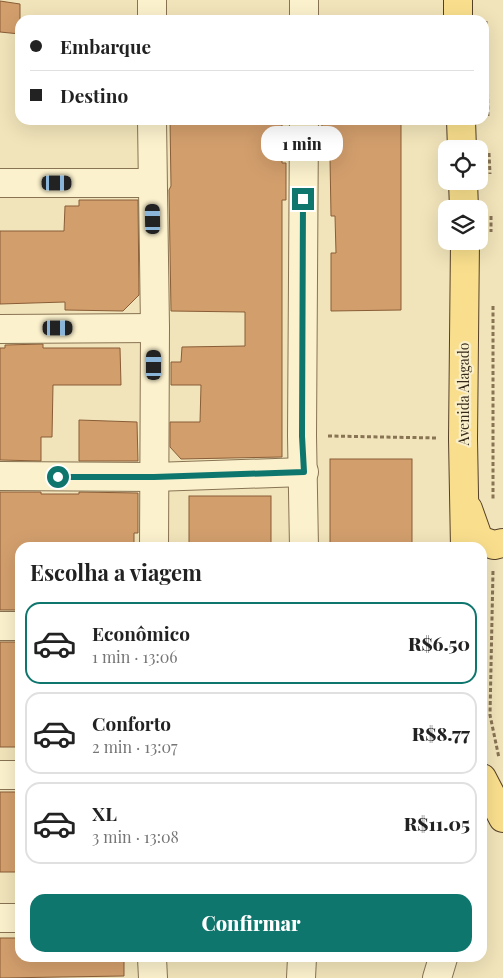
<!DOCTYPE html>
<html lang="pt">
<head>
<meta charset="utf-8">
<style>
	body { margin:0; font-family:"Playfair Display",serif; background:#f6f6f6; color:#222; height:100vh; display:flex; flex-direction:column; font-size:19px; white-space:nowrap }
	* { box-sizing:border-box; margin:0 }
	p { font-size:16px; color:#767676 }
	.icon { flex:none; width:28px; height:28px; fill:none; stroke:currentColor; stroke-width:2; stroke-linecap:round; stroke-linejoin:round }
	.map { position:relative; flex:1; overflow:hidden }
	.details { position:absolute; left:15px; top:542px; width:472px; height:420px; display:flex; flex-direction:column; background:#fff; border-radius:15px; box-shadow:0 5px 20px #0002 }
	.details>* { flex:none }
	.top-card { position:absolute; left:15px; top:15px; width:474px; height:110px; border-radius:15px; box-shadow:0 5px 20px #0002; display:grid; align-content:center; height:110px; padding:0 15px; background:#fff }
	.fabs { position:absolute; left:438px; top:140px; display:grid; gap:10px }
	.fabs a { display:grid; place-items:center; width:50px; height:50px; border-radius:10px; background:#fff; box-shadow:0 5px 20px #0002; font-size:25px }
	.end { position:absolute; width:22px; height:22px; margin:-11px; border:6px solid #0f766e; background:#fff; box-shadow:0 0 0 2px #fff }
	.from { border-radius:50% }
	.bubble { position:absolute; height:35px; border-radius:15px; background:#fff; box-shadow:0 5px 20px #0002; font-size:16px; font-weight:800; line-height:35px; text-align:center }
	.car { position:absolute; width:15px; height:30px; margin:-15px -8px; border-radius:6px; box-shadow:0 0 4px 1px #0007; background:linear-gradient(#222 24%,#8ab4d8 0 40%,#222 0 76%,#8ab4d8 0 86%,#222 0) }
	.top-card b { display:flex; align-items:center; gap:18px; height:48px; font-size:19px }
	.top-card b+b { border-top:1px solid #e0e0e0 }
	.top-card i { width:12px; height:12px; background:#222 }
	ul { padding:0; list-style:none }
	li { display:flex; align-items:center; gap:15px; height:82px; margin:0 10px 8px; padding:0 5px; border:2px solid #e0e0e0; border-radius:15px }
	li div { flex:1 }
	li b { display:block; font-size:19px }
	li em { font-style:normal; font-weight:800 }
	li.selected { border-color:#0f766e }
	li>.icon { width:45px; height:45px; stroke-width:1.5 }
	h2 { padding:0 15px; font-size:22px; line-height:60px }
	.action { display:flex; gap:10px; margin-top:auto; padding:10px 15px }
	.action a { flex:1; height:58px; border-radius:15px; background:#0f766e; color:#fff; font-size:20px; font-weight:800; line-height:58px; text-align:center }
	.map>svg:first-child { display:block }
	.building { fill:#d29e6c; stroke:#895d37 }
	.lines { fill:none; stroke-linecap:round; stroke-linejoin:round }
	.minor-casing { stroke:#887353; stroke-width:30 }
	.major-casing { stroke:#554028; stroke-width:30 }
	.path { stroke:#887353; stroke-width:3; stroke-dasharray:4 2.5; stroke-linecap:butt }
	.minor { stroke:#fbf1cd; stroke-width:28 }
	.major { stroke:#f9df8d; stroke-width:28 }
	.route { stroke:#0f766e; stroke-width:6 }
	.labels { text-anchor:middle; stroke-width:4.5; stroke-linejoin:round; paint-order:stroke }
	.street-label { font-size:14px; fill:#362919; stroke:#f8eeca }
</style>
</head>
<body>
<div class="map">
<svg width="503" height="978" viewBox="0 0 503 978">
	<rect width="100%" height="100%" fill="#f1e4ba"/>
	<g class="building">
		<path d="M0,1l20,3v30l-20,-2z"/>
		<path d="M170,120h112v43h4v37h-4v257l-101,2 -11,-12v-25h30l1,-37h-30v-23h10l1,-15 63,-1v-34l-74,-1 -2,-121 2,-4z"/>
		<path d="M329,120h72v190l-70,1v-58h5l-1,-37h-4l-1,-58h-9l1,-36h7z"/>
		<path d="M79,200h59l1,95 -16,16 -58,-1v-8l-65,2v-73h64l1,-25h14z"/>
		<path d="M43,344v4h77l1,37h-68l-1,52h-11v24l-41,-1v-112h5v-3z"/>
		<path d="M79,420l58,2 1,39h-59z"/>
		<rect x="330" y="459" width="82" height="89"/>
		<path d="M0,492h41v2h38v-2l59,1v40h-4v15h-114v62h-20z"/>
		<rect x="189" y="496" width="82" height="52"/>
		<rect x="0" y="642" width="20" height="105"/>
		<rect x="0" y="792" width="20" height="80"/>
		<path d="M0,938h20v20h104v18l-124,2z"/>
	</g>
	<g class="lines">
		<g class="minor-casing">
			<g id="minor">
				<path d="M152,0v20"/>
				<path d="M304,20v-20"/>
				<path d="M152,120l3,208 -1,220"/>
				<path d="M0,183h152"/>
				<path d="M0,329l155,-1"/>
				<path d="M0,476l154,1 150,-5"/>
				<path d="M304,548l-2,-112 2,-316"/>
				<path d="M0,626h20"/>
				<path d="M0,775h20"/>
				<path d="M0,918h20"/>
				<path d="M152,958l1,20"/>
				<path d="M301,978l1,-20"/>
				<path d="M437,978l6,-20"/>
			</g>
		</g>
		<g class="major-casing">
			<g id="major">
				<path d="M458,0v20"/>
				<path d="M461,120l1,29"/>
				<path d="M463,181l1,28"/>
				<path d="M468,509l11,31 15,5 9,-2"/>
				<path d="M465,548l-2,-109 2,-198"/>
				<path d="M482,778l21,40"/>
			</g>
		</g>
		<g class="path">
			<path d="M486,21l2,96"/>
			<path d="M489,153l1,21"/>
			<path d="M491,216v16"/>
			<path d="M493,306v193"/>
			<path d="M328,436l109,2"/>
			<path d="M493,571l-3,144 9,43"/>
		</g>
		<use href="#minor" class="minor"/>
		<use href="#major" class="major"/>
	</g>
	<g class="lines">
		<path class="route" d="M58,477h96l150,-5 -2,-36 1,-237"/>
	</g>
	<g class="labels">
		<g class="street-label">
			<text transform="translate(464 394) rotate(-90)" y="5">Avenida Alagado</text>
		</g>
	</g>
</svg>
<div class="fabs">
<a><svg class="icon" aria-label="locate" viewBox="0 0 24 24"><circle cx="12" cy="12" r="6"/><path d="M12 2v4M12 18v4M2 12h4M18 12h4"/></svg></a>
<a><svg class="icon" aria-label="layers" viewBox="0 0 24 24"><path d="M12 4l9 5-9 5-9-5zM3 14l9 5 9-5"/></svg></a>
</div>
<i class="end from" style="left:58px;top:477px"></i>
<i class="end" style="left:303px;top:199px"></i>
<div class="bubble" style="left:261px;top:126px;width:82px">1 min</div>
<i class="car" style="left:57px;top:183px;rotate:90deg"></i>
<i class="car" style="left:153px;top:219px;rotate:359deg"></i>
<i class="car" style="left:58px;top:328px;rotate:90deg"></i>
<i class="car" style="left:154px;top:365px;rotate:0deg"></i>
<div class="top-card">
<b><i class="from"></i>Embarque</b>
<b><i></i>Destino</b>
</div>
<section class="details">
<h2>Escolha a viagem</h2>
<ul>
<li class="selected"><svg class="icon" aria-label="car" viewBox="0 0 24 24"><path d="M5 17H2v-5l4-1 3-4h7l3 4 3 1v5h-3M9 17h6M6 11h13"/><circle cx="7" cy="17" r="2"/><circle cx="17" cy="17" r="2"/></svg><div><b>Econômico</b><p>1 min · 13:06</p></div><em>R$6.50</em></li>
<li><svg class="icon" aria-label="car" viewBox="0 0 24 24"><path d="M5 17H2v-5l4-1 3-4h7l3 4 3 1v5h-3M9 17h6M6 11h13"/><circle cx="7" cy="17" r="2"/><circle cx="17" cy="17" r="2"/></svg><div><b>Conforto</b><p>2 min · 13:07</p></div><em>R$8.77</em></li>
<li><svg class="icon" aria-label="car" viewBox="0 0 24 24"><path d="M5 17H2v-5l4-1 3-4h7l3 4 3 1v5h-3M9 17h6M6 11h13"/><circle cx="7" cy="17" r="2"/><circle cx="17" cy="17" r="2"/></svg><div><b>XL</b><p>3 min · 13:08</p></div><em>R$11.05</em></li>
</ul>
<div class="action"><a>Confirmar</a></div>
</section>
</div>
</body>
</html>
